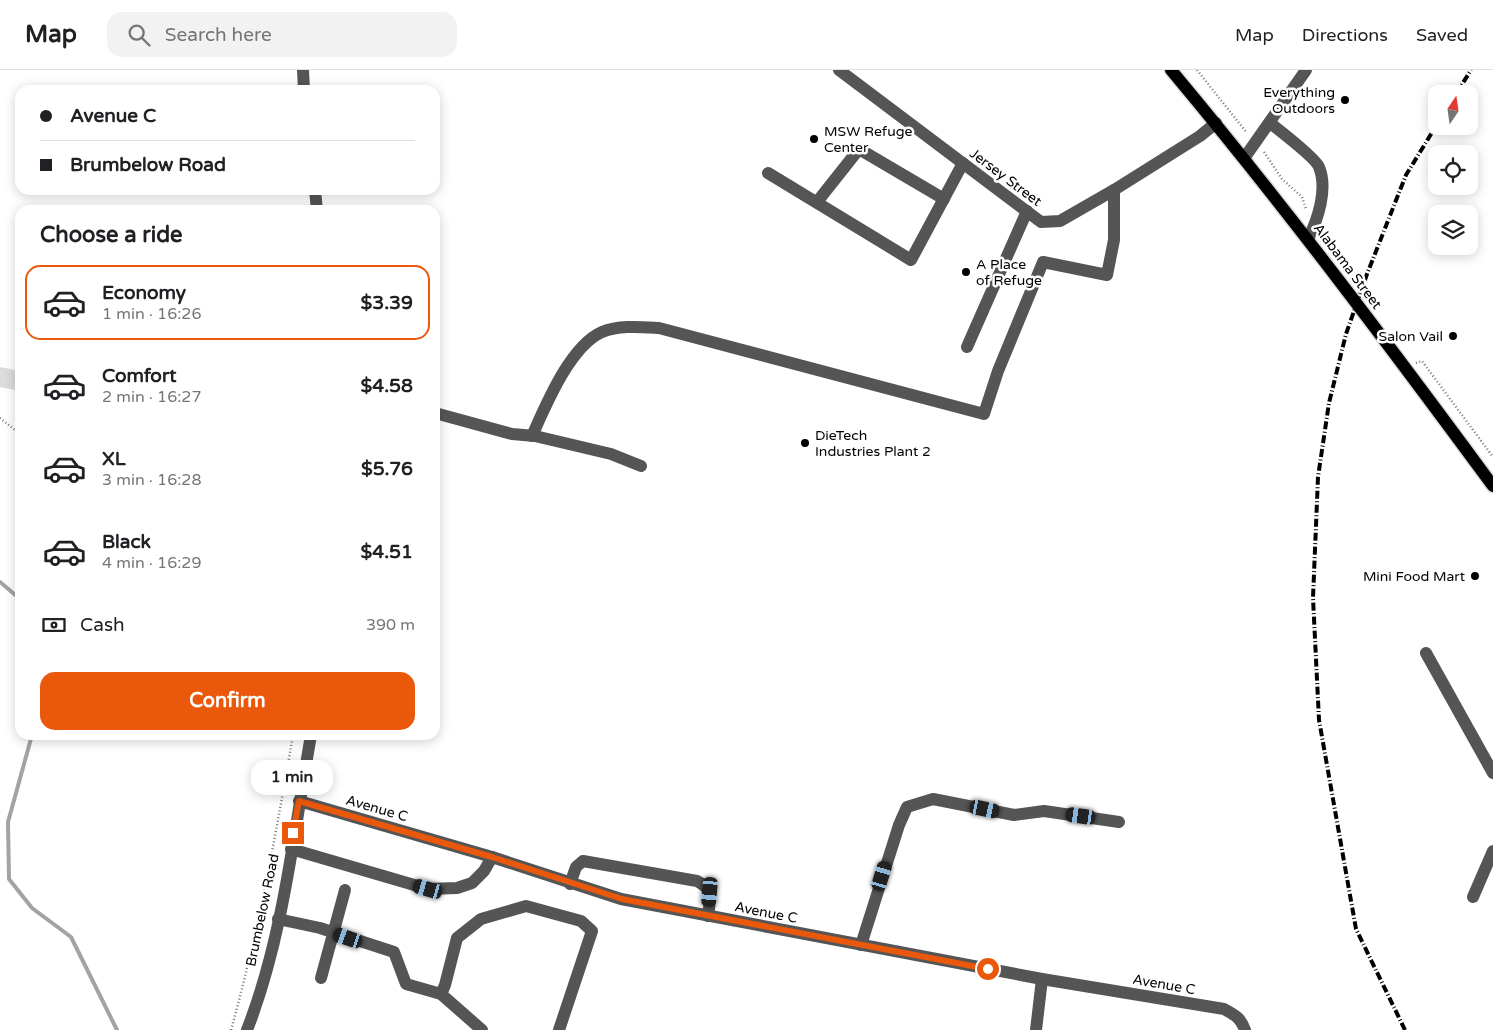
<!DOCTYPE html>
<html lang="en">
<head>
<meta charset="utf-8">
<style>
	body { margin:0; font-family:"Varela Round",sans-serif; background:#f2f2f2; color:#202124; height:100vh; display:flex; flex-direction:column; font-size:19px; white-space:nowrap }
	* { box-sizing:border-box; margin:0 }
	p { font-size:16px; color:#757577 }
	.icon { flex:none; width:28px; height:28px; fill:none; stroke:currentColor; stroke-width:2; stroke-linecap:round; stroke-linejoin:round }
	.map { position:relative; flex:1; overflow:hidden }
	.sheet { position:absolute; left:15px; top:135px; width:425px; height:535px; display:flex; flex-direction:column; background:#fff; border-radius:15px; box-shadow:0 2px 12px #0003 }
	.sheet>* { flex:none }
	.top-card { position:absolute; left:15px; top:15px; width:425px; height:110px; border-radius:15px; box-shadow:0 2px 12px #0003; display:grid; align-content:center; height:110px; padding:0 25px; background:#fff }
	.needle { width:32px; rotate:13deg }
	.fabs { position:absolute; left:1428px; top:15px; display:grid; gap:10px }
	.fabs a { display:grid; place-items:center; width:50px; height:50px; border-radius:10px; background:#fff; box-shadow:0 2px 12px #0003; font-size:25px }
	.end { position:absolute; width:22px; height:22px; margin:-11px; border:6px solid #ea580c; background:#fff; box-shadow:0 0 0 2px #fff }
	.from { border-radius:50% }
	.bubble { position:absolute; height:35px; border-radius:15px; background:#fff; box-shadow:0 2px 12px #0003; font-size:16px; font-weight:700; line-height:35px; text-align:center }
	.car { position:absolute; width:15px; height:30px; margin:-15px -8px; border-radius:6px; box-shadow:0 0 4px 1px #0007; background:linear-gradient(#222 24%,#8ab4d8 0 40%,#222 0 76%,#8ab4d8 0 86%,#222 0) }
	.top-card b { display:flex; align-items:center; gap:18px; height:48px; font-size:19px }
	.top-card b+b { border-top:1px solid #e0e0e0 }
	.top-card i { width:12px; height:12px; background:#202124 }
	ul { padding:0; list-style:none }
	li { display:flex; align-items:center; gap:15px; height:75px; margin:0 10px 8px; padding:0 15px; border:2px solid transparent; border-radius:15px }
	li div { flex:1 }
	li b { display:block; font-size:19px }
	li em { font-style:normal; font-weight:700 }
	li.current { border-color:#ea580c }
	li>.icon { width:45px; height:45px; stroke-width:1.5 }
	h2 { padding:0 25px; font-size:22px; line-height:60px }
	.pay { display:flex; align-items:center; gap:12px; height:55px; padding:0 25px; font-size:19px }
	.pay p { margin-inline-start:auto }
	.primary-button { display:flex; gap:10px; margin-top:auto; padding:10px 25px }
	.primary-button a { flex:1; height:58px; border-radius:15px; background:#ea580c; color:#fff; font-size:20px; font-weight:700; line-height:58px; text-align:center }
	header { display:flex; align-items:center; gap:30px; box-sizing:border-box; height:70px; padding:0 25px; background:#fff; border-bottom:1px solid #e0e0e0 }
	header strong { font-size:24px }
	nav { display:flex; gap:28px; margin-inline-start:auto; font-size:18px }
	.search { width:350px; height:45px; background:#f2f2f2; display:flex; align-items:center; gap:12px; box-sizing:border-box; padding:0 18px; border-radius:15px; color:#757577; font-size:19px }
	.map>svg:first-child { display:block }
	.green { fill:#dcdcdc }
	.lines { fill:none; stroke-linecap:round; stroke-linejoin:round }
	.stream { stroke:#a3a3a3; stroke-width:4 }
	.major-casing { stroke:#dbdbdb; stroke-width:15 }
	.path { stroke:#777; stroke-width:2.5; stroke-dasharray:1 2.5; stroke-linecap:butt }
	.minor { stroke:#555; stroke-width:12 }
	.major { stroke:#000; stroke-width:12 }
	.rail { stroke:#000; stroke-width:4; stroke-dasharray:8 2.5 1 2.5; stroke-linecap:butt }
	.route { stroke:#ea580c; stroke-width:6 }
	.poi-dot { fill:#000; stroke:#fff; stroke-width:2 }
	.labels { text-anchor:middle; stroke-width:5; stroke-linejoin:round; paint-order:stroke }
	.poi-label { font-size:14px; fill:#000; stroke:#fff; text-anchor:end }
	.street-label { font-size:14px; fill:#000; stroke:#fff }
</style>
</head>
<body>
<header>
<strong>Map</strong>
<div class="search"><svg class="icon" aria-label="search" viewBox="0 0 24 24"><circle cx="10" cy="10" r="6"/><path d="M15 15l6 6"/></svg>Search here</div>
<nav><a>Map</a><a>Directions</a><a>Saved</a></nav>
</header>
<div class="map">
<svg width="1493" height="960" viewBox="0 0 1493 960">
	<rect width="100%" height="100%" fill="#fff"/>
	<path class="green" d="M0,297l20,4v20l-20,-4z"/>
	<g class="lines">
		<g class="stream">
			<path d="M0,512l20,17"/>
			<path d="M32,665l-24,87 1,57 23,29 39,29 46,93"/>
		</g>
		<g class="major-casing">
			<path id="major" d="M1171,0c113,135 218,275 322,416"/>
		</g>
		<g class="path">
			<path d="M1197,0l50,63"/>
			<path d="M1264,82l18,27 20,18 4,12"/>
			<path d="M1416,293l6,-2 71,96"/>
			<path d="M0,348l20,16"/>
			<path d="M231,960c27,-97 45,-196 62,-295"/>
		</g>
		<g class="minor">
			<path d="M303,0l1,20"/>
			<path d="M839,0l202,152 19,-1 54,-31 86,-54 16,-13"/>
			<path d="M1270,53c9,7 46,36 49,44 9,22 -1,52 -11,72"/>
			<path d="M1245,87l61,-87"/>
			<path d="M768,103l143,87 52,-97"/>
			<path d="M315,120l2,20"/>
			<path d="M817,132l42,-53 85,50"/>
			<path d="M967,277l60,-136"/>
			<path d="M435,343l77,21 23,2 76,18 30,12"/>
			<path d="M532,366c14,-31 38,-90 70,-104 17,-7 39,-5 57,-4l325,86 14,-43 45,-109 64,13 7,-35v-50"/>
			<path d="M1426,583l67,120"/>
			<path d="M299,731l193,56 129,42 421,80 182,30c11,6 17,9 21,21"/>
			<path d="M291,779l137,40 29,-1 15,-5 12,-12 8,-14"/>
			<path d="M570,814l6,-17 7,-6 114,20c17,8 13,20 11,35"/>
			<path d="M1473,827l20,-46"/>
			<path d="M278,849l42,9 74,24 12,32 35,10 41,36"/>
			<path d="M861,875l38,-120 8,-18 26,-8 81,16 30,-4 75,11"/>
			<path d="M321,908l24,-88"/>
			<path d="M441,924l4,-9 12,-47 24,-19 45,-13 55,15 11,10 -33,99"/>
			<path d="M247,960c36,-92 47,-198 64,-295"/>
			<path d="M1036,960l6,-51"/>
		</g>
		<use href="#major" class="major"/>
		<g class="rail">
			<path d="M1456,24l15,-24"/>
			<path d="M1405,960l-49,-101 -37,-209 -6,-122 5,-121 11,-74 17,-69 21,-60 39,-99 30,-49"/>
		</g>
	</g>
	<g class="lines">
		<path class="route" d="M293,763l6,-32 193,56 130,42 366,70"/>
	</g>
	<g class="poi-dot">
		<circle cx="1345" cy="30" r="5"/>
		<circle cx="814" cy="69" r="5"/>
		<circle cx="966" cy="202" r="5"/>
		<circle cx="1453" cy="266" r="5"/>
		<circle cx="805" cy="373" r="5"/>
		<circle cx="1475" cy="506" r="5"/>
	</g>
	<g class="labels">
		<g class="poi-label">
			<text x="1335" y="27">Everything<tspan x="1335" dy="16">Outdoors</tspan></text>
			<text x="824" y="66" text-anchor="start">MSW Refuge<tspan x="824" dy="16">Center</tspan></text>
			<text x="976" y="199" text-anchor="start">A Place<tspan x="976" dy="16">of Refuge</tspan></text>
			<text x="1443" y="271">Salon Vail</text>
			<text x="815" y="370" text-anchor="start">DieTech<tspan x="815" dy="16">Industries Plant 2</tspan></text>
			<text x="1465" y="511">Mini Food Mart</text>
		</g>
		<g class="street-label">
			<text transform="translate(1006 107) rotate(37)" y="5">Jersey Street</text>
			<text transform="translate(1348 196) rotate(53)" y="5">Alabama Street</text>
			<text transform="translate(377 738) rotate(16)" y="5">Avenue C</text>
			<text transform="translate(262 840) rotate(-78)" y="5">Brumbelow Road</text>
			<text transform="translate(766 842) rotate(11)" y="5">Avenue C</text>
			<text transform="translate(1164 914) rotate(10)" y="5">Avenue C</text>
		</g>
	</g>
</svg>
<div class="fabs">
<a><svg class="needle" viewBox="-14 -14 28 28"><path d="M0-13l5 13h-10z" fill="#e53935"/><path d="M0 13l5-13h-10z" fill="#757577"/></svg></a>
<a><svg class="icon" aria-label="locate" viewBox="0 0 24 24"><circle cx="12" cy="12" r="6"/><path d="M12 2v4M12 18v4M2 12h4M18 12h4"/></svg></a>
<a><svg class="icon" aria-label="layers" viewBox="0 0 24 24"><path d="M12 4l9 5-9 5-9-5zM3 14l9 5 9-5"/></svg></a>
</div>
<i class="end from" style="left:988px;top:899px"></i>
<i class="end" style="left:293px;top:763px"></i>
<div class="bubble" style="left:251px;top:690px;width:82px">1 min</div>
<i class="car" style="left:985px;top:739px;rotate:102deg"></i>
<i class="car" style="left:1081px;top:746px;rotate:278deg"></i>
<i class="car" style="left:882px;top:806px;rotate:17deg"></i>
<i class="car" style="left:428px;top:819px;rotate:286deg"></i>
<i class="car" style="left:710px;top:822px;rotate:185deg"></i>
<i class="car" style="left:348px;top:868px;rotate:289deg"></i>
<div class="top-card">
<b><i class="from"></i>Avenue C</b>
<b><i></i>Brumbelow Road</b>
</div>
<section class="sheet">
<h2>Choose a ride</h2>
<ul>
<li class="current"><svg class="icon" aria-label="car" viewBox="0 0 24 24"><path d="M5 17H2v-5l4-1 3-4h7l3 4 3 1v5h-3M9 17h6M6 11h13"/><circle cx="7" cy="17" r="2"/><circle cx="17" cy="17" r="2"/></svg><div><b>Economy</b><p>1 min · 16:26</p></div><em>$3.39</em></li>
<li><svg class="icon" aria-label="car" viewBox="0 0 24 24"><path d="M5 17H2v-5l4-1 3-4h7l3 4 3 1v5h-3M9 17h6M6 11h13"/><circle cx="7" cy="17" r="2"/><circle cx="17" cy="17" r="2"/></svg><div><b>Comfort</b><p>2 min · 16:27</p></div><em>$4.58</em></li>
<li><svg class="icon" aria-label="car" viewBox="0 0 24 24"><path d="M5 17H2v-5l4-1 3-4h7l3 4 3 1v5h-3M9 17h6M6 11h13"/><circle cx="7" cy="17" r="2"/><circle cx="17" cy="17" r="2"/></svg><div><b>XL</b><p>3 min · 16:28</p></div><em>$5.76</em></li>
<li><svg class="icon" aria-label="car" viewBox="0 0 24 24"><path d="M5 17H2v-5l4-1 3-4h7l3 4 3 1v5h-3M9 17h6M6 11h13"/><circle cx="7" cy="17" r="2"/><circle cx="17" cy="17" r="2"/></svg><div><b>Black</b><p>4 min · 16:29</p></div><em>$4.51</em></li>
</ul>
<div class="pay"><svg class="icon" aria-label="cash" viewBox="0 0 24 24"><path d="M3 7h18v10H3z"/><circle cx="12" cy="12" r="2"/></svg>Cash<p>390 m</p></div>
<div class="primary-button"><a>Confirm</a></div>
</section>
</div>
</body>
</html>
